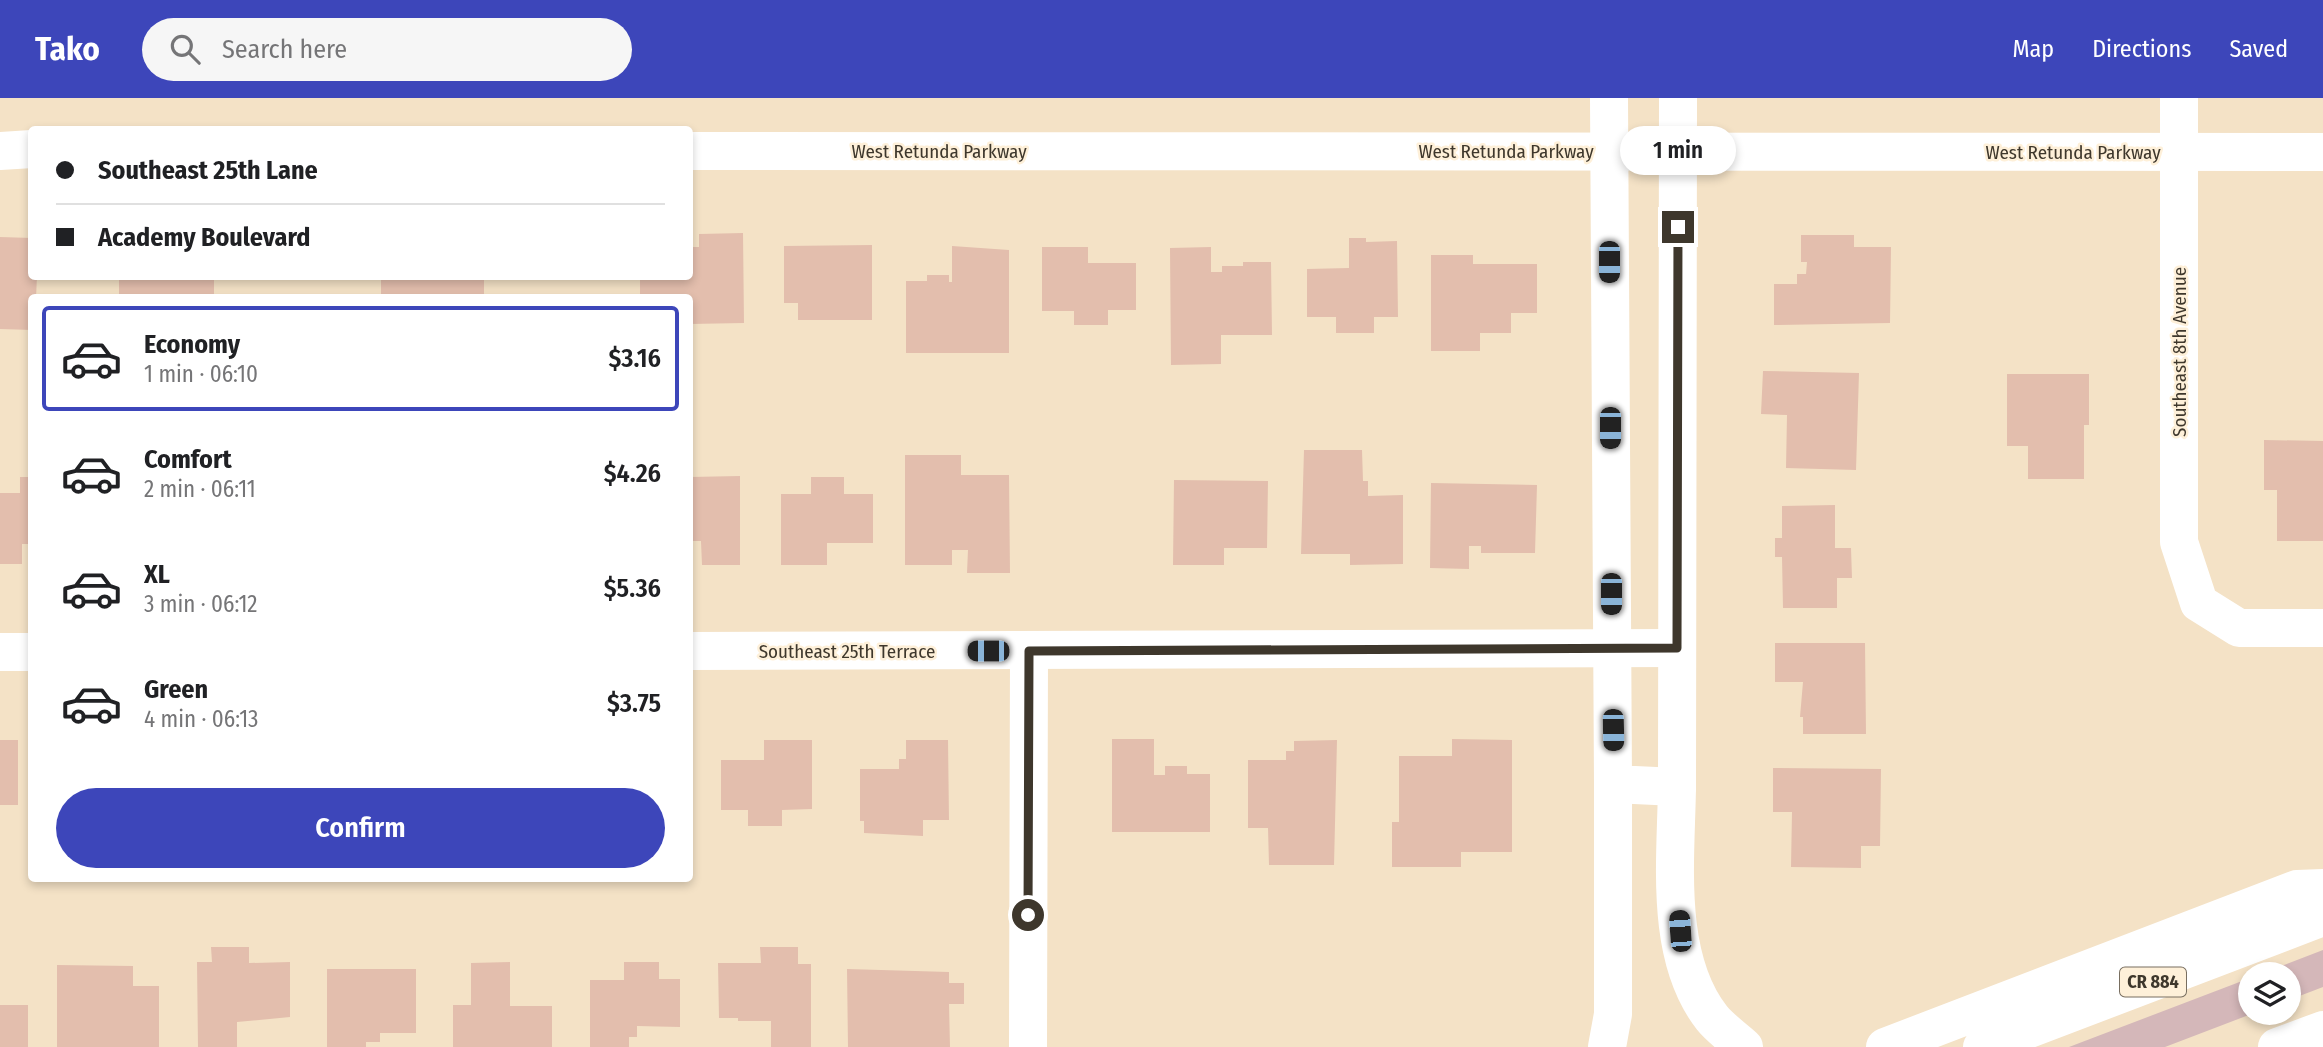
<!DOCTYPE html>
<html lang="en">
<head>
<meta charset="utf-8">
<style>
	body { margin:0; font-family:"Fira Sans Condensed",sans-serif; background:#f6f6f6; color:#202124; height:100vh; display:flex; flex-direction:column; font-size:26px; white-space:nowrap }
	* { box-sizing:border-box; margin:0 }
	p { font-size:23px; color:#757577 }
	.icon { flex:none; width:38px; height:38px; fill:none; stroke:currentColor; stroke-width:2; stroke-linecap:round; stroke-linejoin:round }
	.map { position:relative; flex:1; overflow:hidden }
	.details { position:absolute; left:28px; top:196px; width:665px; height:588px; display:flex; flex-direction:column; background:#fff; border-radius:7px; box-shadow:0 4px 10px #0003 }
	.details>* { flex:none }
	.banner { position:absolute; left:28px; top:28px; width:665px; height:154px; border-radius:7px; box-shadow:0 4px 10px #0003; display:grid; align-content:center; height:154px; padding:0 28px; background:#fff }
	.controls { position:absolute; left:2238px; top:864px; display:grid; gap:14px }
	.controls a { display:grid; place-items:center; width:63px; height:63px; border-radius:50%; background:#fff; box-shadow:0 4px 10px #0003; font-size:35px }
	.end { position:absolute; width:32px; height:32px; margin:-16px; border:9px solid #3e372c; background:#fff; box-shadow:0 0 0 4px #fff }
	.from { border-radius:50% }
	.bubble { position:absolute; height:49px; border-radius:24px; background:#fff; box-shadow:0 4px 10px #0003; font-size:23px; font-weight:600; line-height:49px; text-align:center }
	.car { position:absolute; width:21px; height:42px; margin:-21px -10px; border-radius:9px; box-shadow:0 0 5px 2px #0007; background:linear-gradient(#222 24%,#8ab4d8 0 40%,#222 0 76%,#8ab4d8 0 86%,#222 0) }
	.banner b { display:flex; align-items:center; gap:24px; height:66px; font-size:26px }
	.banner b+b { border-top:2px solid #e0e0e0 }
	.banner i { width:18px; height:18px; background:#202124 }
	ul { padding:12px 0 0; list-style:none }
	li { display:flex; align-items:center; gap:21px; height:105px; margin:0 14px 10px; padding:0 14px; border:4px solid transparent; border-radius:7px }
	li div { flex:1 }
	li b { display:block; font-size:26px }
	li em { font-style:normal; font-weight:600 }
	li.current { border-color:#3d46ba }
	li>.icon { width:63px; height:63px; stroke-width:1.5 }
	.action { display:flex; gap:14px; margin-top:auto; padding:14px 28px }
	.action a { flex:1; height:80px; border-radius:42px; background:#3d46ba; color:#fff; font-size:28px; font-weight:600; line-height:80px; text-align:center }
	header { display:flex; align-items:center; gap:42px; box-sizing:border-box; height:98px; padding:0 35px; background:#3d46ba; color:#fff }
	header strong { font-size:33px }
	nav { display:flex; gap:38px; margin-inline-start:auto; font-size:24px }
	.search { width:490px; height:63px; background:#f6f6f6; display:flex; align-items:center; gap:18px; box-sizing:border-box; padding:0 24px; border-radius:38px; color:#757577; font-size:26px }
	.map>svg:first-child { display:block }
	.green { fill:#d4b7b9 }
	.building { fill:#e3bead }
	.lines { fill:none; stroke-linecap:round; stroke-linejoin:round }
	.minor { stroke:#fff; stroke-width:38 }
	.highway { stroke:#fff; stroke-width:38 }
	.route { stroke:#3e372c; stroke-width:9 }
	.labels { text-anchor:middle; stroke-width:5; stroke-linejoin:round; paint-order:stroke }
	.shield { fill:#fef0d9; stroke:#786e60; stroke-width:2 }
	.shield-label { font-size:18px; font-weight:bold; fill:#3e372c }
	.street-label { font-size:19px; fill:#3e372c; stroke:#fef0d9 }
</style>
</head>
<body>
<header>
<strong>Tako</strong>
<div class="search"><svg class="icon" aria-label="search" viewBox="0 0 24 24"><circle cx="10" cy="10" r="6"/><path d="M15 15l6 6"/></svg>Search here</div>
<nav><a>Map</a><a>Directions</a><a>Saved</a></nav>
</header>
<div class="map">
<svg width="2323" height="949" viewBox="0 0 2323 949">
	<rect width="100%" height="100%" fill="#f4e2c6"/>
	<g class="green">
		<path d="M2323,852v37l-34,13v-25h-31z"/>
		<path d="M2250,880v35h4l-89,34h-96z"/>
	</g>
	<g class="building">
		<path d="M743,135l1,90 -54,1v-26h-50v-22h50v-29h9v-13z"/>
		<path d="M1801,137h53v12h37l-1,76 -116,2v-41h23v-10h9l1,-12h-6z"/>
		<path d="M0,139l32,1v38h5l-1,22h-4v32l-32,-1z"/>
		<path d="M1349,140h17v4l31,-1 1,76h-24v16h-38v-16h-29v-48l42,-1z"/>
		<path d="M872,147v75h-74v-17h-14v-57z"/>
		<path d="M952,148l57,4v103h-103v-72h21v-6h22v7h3z"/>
		<path d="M1042,149h46v16h48v47h-28v15h-34v-14h-32z"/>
		<path d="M1211,149v25h11v-6h21v-4h28l1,73h-51v29l-50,1 -1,-117z"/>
		<path d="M1431,157h42v9h64v49h-26v20h-31v18h-49z"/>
		<rect x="119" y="178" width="95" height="22"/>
		<rect x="381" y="178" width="103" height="22"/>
		<path d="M1763,273l96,2 -3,97 -70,-2 1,-53 -26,-1z"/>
		<path d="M2007,276h82v51h-5v54h-56v-33h-21z"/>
		<path d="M2264,342l59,1v100h-46v-51h-13z"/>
		<path d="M1304,352h58l1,31h5v15l35,-1v69l-53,1v-11h-49z"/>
		<path d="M905,357h56v20h48l1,98h-43l1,-23h-16v15h-47z"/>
		<path d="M740,378v89h-38l-1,-24h-8v11h-3v-75z"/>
		<path d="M20,379h12v67h-10v20h-22v-71h20z"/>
		<path d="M811,379h33v17h29v49h-46v22h-46v-71h30z"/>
		<path d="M1174,382l94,1 -1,67h-43v17h-51z"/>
		<path d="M1431,385l106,2 -2,68h-54v-7h-12v23l-39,-1z"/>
		<path d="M1835,407v43h16l1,30h-15v30h-54l-1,-51h-7v-19h7v-32z"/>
		<path d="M1775,545h90l1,91h-63v-17h-3l3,-35h-28z"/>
		<path d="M1112,641h42v36h11v-9h22v8h23v58h-98z"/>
		<path d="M1452,641l60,1v112h-51v15h-69v-45h7v-66h53z"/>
		<rect x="0" y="642" width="18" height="65"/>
		<path d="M764,642h48v69l-30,1v16h-34v-16h-27v-50h43z"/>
		<path d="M906,642h42l1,80h-26v16l-59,-3v-12h-4v-52h39v-10h7z"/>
		<path d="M1337,642l-3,125h-65l-1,-37h-20v-68h38v-9h8v-10z"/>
		<path d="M1773,670l108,1 -1,77h-19v22l-70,-1 1,-55h-19z"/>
		<path d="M211,849h38v16l41,-1v55l-53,5v25h-39l-1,-85h15z"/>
		<path d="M760,849h38v17h13v83h-40v-26h-33v-3h-19l-1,-55h43z"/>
		<path d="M510,864v44h42v41h-99v-42h18v-42z"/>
		<path d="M624,864h35v17h21v48l-43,-1v11h-8v10h-39v-67h34z"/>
		<path d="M57,867l76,1v20h26v61h-102z"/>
		<path d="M327,871h89v64h-36v9h-14v5h-39z"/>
		<path d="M847,871l102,3v11h15v21h-15l1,43h-102z"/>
		<rect x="0" y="907" width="28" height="42"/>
	</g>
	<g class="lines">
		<g class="minor">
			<path d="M1609,0l4,686 64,3 1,-689"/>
			<path d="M2179,0v444l20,61 40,25h84"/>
			<path d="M0,53l32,-2"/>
			<path d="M690,53l1633,1"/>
			<path d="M690,553l987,-3"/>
			<path d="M0,554h32"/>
			<path d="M1028,949l1,-396"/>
		</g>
		<g class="highway">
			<path d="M1677,689c-1,73 -13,170 35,231 9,11 22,20 32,29"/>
			<path d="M1607,949l6,-33v-230"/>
			<path d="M1885,949l412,-158 26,-1"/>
			<path d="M1982,949l341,-130"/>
			<path d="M2277,949l46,-17"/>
		</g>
	</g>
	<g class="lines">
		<path class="route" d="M1028,817l1,-264 648,-3 1,-421"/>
	</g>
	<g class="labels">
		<rect class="shield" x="2120" y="869.5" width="66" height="29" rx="5"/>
		<g class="shield-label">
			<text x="2153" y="890">CR 884</text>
		</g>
		<g class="street-label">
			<text x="939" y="60">West Retunda Parkway</text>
			<text x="1506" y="60">West Retunda Parkway</text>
			<text x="2073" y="61">West Retunda Parkway</text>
			<text transform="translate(2179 254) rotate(-90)" y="7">Southeast 8th Avenue</text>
			<text x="847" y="560">Southeast 25th Terrace</text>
		</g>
	</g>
</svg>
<div class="controls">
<a><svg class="icon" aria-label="layers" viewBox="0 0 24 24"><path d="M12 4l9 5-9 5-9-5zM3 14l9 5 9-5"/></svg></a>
</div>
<i class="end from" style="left:1028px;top:817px"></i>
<i class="end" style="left:1678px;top:129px"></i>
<div class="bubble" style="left:1620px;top:28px;width:116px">1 min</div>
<i class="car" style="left:1609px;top:164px;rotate:180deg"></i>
<i class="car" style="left:1610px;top:330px;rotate:180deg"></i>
<i class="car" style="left:1611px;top:496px;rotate:180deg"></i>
<i class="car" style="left:988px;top:553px;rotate:270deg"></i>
<i class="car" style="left:1613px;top:632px;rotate:179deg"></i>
<i class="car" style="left:1680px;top:833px;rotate:356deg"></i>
<div class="banner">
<b><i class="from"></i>Southeast 25th Lane</b>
<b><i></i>Academy Boulevard</b>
</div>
<section class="details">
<ul>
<li class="current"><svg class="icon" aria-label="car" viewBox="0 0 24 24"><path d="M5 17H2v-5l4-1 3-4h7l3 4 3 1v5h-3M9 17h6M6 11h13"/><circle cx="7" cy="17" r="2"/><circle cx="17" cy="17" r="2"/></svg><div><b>Economy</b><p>1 min · 06:10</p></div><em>$3.16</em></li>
<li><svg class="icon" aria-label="car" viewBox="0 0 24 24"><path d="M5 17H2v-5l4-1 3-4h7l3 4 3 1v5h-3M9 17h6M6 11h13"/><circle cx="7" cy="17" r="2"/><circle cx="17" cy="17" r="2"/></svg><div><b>Comfort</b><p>2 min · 06:11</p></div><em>$4.26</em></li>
<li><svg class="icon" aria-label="car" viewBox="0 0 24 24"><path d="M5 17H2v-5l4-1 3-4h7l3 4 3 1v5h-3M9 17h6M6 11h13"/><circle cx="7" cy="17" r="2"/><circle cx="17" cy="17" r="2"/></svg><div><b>XL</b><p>3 min · 06:12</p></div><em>$5.36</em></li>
<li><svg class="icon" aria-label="car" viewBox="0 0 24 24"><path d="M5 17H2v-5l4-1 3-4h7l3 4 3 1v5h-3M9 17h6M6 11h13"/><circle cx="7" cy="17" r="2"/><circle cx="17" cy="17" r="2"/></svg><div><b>Green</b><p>4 min · 06:13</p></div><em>$3.75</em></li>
</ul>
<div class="action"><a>Confirm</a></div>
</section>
</div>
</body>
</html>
